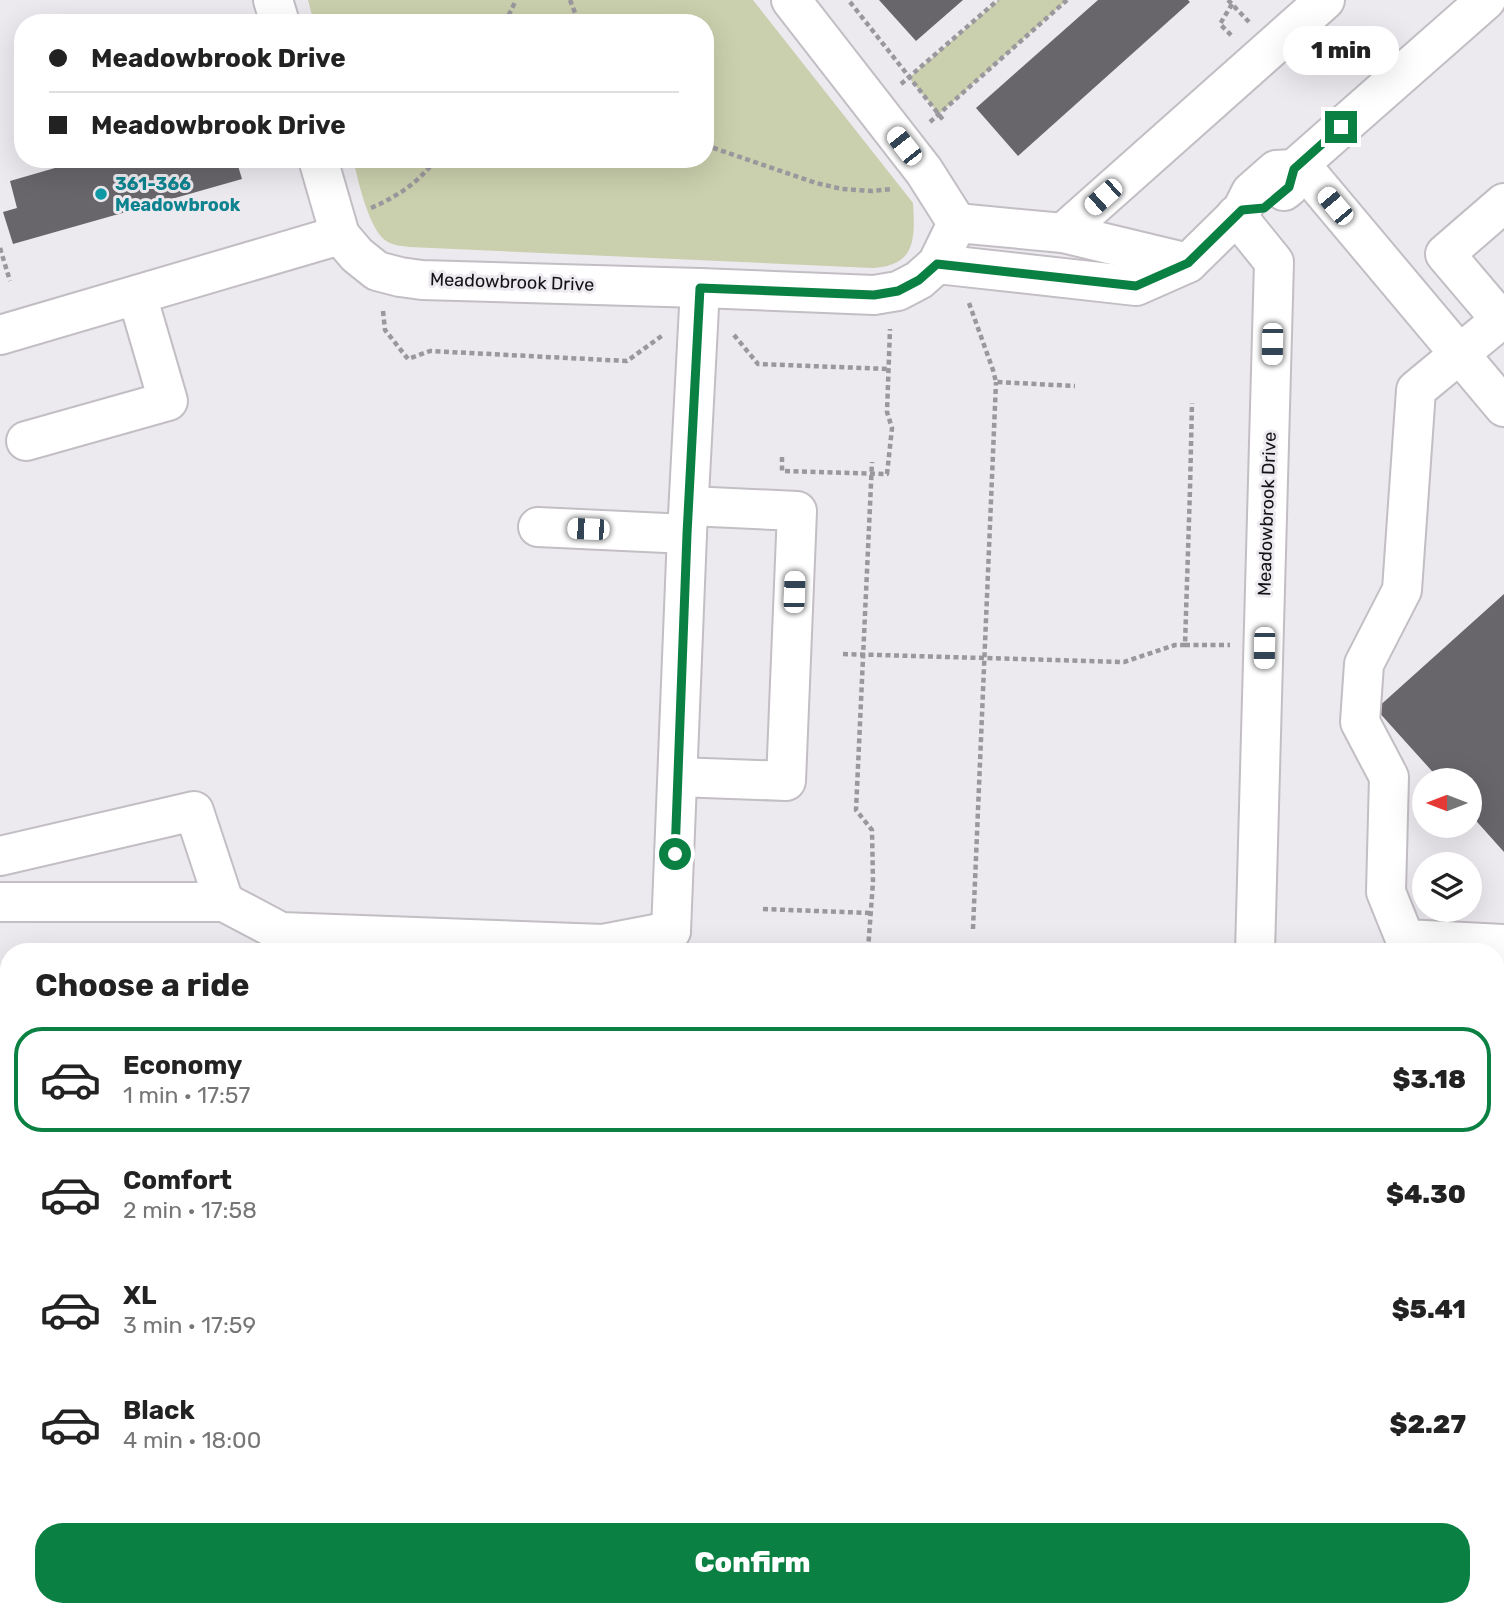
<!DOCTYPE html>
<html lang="en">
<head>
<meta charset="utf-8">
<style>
	body { margin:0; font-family:Rubik,sans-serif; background:#f2f2f2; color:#222; height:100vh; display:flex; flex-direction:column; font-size:26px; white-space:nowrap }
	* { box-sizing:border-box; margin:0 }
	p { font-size:23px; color:#767676 }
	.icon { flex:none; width:38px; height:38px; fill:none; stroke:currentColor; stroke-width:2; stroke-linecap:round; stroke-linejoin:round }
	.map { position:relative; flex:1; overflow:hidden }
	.panel { position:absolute; left:0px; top:943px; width:1505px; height:674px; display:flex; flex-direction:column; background:#fff; border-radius:28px 28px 0 0; box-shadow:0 7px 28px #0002 }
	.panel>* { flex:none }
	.guide { position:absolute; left:14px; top:14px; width:700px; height:154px; border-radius:28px; box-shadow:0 7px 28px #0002; display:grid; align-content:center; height:154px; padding:0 35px; background:#fff }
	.needle { width:46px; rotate:270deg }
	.tools { position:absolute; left:1412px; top:768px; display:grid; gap:14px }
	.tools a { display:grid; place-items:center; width:70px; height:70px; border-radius:50%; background:#fff; box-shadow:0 7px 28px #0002; font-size:35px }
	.end { position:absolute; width:32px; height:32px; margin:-16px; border:9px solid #0b8043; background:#fff; box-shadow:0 0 0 4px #fff }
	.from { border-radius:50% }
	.bubble { position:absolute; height:49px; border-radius:24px; background:#fff; box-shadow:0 7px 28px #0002; font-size:23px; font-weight:800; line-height:49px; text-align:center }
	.car { position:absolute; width:21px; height:42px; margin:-21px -10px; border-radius:9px; box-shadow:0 0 5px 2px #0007; background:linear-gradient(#fff 24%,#345 0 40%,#fff 0 76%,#345 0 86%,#fff 0) }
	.guide b { display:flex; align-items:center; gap:24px; height:66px; font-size:26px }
	.guide b+b { border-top:2px solid #e0e0e0 }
	.guide i { width:18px; height:18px; background:#222 }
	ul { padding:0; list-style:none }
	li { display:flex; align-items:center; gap:21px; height:105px; margin:0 14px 10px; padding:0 21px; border:4px solid transparent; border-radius:28px }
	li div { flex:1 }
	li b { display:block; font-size:26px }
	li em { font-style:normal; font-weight:800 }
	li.active { border-color:#0b8043 }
	li>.icon { width:63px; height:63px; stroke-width:1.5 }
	h2 { padding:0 35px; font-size:32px; line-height:84px }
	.cta { display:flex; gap:14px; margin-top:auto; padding:14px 35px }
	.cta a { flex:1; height:80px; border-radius:28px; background:#0b8043; color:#fff; font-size:28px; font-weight:800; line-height:80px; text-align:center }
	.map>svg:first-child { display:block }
	.built { fill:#e5ddea }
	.green { fill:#cacfad }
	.building { fill:#68656b }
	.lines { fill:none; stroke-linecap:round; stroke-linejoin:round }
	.minor-casing { stroke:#c2bec4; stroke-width:42 }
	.path { stroke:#9b989d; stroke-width:4.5; stroke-dasharray:5 3.5; stroke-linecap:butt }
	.minor { stroke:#fff; stroke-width:38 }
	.route { stroke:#0b8043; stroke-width:9 }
	.culture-dot { fill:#0f9aa8; stroke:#ece9ef; stroke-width:2.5 }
	.labels { text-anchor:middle; stroke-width:6; stroke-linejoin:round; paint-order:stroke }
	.culture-label { font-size:18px; font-weight:bold; fill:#0d838f; stroke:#ece9ef; text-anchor:start }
	.street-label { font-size:18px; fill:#131214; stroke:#ece9ef }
</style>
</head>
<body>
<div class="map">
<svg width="1504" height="1616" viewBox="0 0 1504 1616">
	<rect width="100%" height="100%" fill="#ece9ef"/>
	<path class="built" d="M1496,1057l8,1v558h-1388l-12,-8h1392z"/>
	<g class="green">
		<path d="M308,0h445l160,203c1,23 5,54 -23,62 -5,2 -11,2 -17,3l-463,-21c-6,-1 -16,-1 -22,-5 -19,-10 -30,-62 -35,-83h352v-136h-391z"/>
		<path d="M999,0h68l-128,114 -30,-36z"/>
		<path d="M0,1021h9v587h62v8h-71z"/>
		<path d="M568,1608h41l19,8h-71z"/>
	</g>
	<g class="building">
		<path d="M879,0h84l-47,41z"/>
		<path d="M1098,0h90l2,2 -172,154 -42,-48z"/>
		<path d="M86,159h150l6,20 -229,65 -10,-32 14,-4 -7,-27z"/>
		<path d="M1504,594v258l-34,-38v-34h-30l-64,-71z"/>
		<path d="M247,1608h191l-6,8h-191z"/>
		<rect x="1270" y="1608" width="172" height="8"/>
	</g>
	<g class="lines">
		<g class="minor-casing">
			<g id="minor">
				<path d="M273,0l7,23"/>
				<path d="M791,0l133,171 33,52 -20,41"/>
				<path d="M318,159l22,76 17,20 20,16 23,6 22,3 278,8 174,7 24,-4 21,-11 18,-16 199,22 52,-23 54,-53 9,-18 25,-22 18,-1"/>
				<path d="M1300,164l204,243"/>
				<path d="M1284,191l5,-4 5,-18 192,-169"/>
				<path d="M1236,215l38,47 -19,690"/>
				<path d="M957,223l106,10 125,30"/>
				<path d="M1063,233l262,-233"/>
				<path d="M1504,317l-88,73 -14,200 -38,74 -4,58 29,55 -3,115 19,47 99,5"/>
				<path d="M1501,320l-56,-66 59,-51"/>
				<path d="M0,335l340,-100"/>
				<path d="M26,441l142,-40 -31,-106"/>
				<path d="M538,527l149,7"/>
				<path d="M678,777l108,4 11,-270 -108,-5"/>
				<path d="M0,856l194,-45 30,91"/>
				<path d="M0,902h224l57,30 322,12 68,-13"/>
				<path d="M671,931l16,-397 13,-246"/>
				<path d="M1496,1056h8"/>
				<path d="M1496,1123l8,-11"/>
				<path d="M1496,1480l8,18"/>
				<path d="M1496,1554l8,21"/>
				<path d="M713,1608l3,8"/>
				<path d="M822,1608l25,8"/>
				<path d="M1146,1616l1,-8"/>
			</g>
		</g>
		<g class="path">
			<path d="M570,0l9,23"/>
			<path d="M1228,0l21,22"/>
			<path d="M850,2l94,119"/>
			<path d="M1232,4l-12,20 12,12"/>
			<path d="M505,23l11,-23"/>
			<path d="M901,84l97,-84"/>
			<path d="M930,122l137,-122"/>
			<path d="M705,145l111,38 26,6 30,2 21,-2"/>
			<path d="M371,208c27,-12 47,-25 65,-49"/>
			<path d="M0,248l10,33"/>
			<path d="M969,303l24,67 3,12 79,4"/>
			<path d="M383,311l2,19 23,29 22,-8 197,10 36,-26"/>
			<path d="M734,335l24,29 131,5"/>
			<path d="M782,457v14l105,3 5,-46 -5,-16 3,-83"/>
			<path d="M1185,645h45"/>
			<path d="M843,654l281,8 51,-17h10l5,-156 2,-86"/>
			<path d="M763,909l107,4"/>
			<path d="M973,929l23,-547"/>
			<path d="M868,950l5,-68 -1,-52 -16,-20 16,-348"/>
		</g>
		<use href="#minor" class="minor"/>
	</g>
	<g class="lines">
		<path class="route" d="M675,854l12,-320 13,-246 174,7 24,-4 21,-11 18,-16 199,22 52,-23 54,-53 22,-2 25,-21 5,-18 47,-42"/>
	</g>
	<circle class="culture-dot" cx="101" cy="194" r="7"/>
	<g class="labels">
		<g class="culture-label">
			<text x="115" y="190">361-366<tspan x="115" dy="21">Meadowbrook</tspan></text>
		</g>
		<g class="street-label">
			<text transform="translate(512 282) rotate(2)" y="6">Meadowbrook Drive</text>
			<text transform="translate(1267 514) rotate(-88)" y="6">Meadowbrook Drive</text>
		</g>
	</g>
</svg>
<div class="tools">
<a><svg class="needle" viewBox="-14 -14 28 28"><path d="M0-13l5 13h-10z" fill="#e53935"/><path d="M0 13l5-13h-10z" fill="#767676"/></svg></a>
<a><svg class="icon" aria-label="layers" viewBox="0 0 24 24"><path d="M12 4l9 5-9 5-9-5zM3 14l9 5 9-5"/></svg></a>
</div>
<i class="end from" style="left:675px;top:854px"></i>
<i class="end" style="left:1341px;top:127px"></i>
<div class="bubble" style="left:1283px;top:26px;width:116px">1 min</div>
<i class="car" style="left:904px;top:146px;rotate:322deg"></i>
<i class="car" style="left:1103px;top:197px;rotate:228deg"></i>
<i class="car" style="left:1335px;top:206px;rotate:320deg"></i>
<i class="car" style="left:1272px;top:344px;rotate:181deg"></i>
<i class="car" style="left:588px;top:529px;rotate:272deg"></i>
<i class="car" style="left:794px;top:592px;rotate:2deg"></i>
<i class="car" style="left:1264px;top:648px;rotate:181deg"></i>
<div class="guide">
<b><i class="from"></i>Meadowbrook Drive</b>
<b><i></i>Meadowbrook Drive</b>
</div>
<section class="panel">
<h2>Choose a ride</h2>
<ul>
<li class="active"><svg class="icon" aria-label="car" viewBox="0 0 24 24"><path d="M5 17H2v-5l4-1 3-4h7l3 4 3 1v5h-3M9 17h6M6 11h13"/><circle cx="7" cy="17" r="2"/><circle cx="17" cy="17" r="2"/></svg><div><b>Economy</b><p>1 min · 17:57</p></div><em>$3.18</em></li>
<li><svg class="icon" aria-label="car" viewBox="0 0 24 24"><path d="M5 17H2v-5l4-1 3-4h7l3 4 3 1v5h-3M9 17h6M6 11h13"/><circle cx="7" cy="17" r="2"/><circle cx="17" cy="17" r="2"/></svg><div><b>Comfort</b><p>2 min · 17:58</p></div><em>$4.30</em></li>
<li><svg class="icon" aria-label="car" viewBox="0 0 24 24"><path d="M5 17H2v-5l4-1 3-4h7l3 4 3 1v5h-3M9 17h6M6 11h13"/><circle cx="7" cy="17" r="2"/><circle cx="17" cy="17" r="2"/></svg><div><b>XL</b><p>3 min · 17:59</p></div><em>$5.41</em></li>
<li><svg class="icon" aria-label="car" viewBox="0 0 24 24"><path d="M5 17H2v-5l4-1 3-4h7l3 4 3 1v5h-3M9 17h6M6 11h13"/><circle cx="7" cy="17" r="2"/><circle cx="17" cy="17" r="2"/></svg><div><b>Black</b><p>4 min · 18:00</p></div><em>$2.27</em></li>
</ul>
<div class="cta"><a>Confirm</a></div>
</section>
</div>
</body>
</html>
